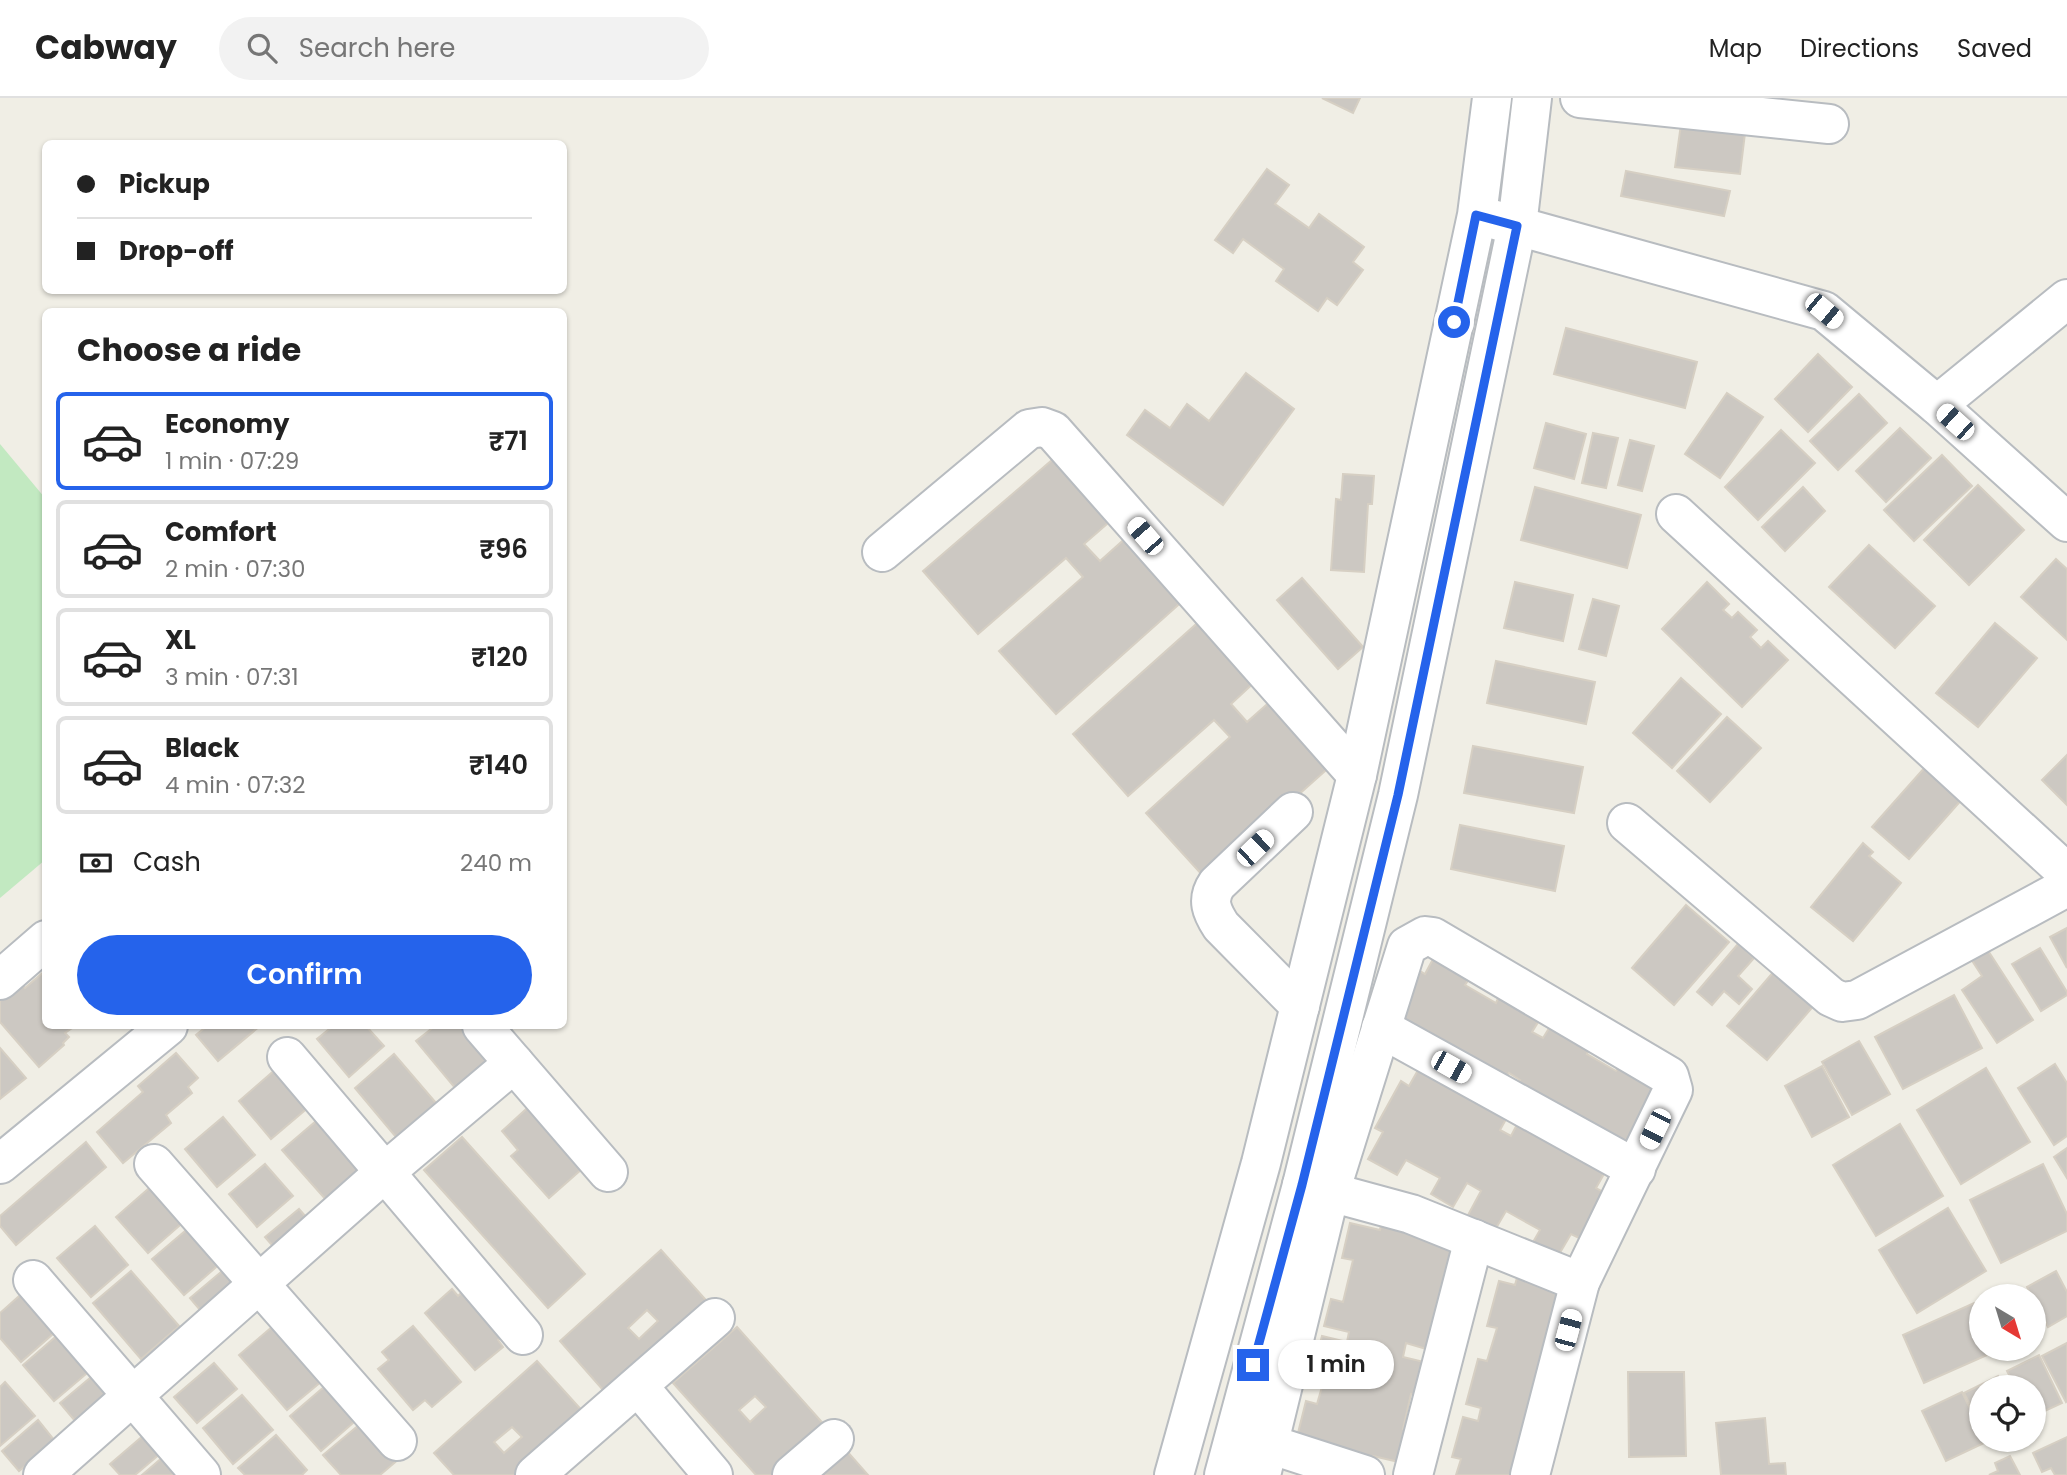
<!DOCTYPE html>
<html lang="en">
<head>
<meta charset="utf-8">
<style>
	body { margin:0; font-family:Poppins,sans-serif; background:#f2f2f2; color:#222; height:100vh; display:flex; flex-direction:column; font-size:26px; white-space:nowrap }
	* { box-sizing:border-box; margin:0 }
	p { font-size:23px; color:#767676 }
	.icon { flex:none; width:38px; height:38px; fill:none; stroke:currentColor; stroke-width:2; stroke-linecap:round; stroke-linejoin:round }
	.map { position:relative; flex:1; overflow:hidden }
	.side { position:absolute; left:42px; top:210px; width:525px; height:721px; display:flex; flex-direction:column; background:#fff; border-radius:10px; box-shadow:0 2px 5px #0004 }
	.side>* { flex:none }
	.guide { position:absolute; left:42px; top:42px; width:525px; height:154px; border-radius:10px; box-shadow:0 2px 5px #0004; display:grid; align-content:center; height:154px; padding:0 35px; background:#fff }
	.needle { width:46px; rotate:142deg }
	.fabs { position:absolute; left:1969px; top:1186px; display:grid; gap:14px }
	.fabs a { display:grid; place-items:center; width:77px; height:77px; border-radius:50%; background:#fff; box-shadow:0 2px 5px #0004; font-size:35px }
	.end { position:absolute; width:32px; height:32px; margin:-16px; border:9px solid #2563eb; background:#fff; box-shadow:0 0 0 4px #fff }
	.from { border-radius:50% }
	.bubble { position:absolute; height:49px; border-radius:24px; background:#fff; box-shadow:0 2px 5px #0004; font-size:23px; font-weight:600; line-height:49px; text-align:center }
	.car { position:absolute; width:21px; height:42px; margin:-21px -10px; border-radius:9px; box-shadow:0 0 5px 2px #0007; background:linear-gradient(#fff 24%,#345 0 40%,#fff 0 76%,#345 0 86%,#fff 0) }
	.guide b { display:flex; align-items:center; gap:24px; height:66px; font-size:26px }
	.guide b+b { border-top:2px solid #e0e0e0 }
	.guide i { width:18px; height:18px; background:#222 }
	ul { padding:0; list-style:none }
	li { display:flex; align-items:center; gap:21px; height:98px; margin:0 14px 10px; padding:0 21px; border:4px solid #e0e0e0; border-radius:10px }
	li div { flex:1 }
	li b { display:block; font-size:26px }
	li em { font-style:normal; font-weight:600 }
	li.active { border-color:#2563eb }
	li>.icon { width:63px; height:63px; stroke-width:1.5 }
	h2 { padding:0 35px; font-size:32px; line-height:84px }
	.pay { display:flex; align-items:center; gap:18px; height:77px; padding:0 35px; font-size:26px }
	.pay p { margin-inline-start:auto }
	.cta { display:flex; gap:14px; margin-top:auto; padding:14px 35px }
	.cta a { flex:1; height:80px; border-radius:42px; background:#2563eb; color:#fff; font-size:28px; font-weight:600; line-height:80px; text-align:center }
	header { display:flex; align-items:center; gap:42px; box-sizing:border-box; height:98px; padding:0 35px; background:#fff; border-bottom:2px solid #e0e0e0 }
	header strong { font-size:33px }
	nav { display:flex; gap:38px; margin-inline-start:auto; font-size:24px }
	.search { width:490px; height:63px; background:#f2f2f2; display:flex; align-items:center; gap:18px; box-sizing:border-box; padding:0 24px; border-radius:38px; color:#767676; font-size:26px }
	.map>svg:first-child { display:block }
	.green { fill:#c2e9c1 }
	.building { fill:#ccc8c2; stroke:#d6cfc3; stroke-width:2; fill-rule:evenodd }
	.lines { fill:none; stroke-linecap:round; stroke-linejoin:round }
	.minor-casing { stroke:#b8bcc0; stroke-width:42 }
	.minor { stroke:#fff; stroke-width:38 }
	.route { stroke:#2563eb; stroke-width:9 }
</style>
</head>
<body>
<header>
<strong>Cabway</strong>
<div class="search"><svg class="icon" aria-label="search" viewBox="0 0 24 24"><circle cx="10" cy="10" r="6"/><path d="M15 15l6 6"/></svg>Search here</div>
<nav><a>Map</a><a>Directions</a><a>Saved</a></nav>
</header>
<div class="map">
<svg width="2067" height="1377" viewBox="0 0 2067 1377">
	<rect width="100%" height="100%" fill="#f0eee5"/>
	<path class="green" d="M0,346l45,54v362l-45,38z"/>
	<g class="building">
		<path d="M1322,0h38l-7,15z"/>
		<path d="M1682,19l64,8 -6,49 -65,-7z"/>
		<path d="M1267,71l22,16 -14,19 34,24 10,-14 45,33 -11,15 10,8 -26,35 -10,-7 -9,13 -42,-30 8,-12 -41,-30 -10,14 -18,-13z"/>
		<path d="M1626,73l104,20 -6,25 -103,-20z"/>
		<path d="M1566,230l131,34 -12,46 -131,-34z"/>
		<path d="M1818,256l34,33 -44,45 -33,-33z"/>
		<path d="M1246,275l48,36 -71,96 -96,-70 18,-25 25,18 17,-24 22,17z"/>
		<path d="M1727,295l36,24 -43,61 -35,-24z"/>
		<path d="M1859,296l28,29 -49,47 -28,-29z"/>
		<path d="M1546,325l40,11 -12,45 -40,-11z"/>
		<path d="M1900,330l31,30 -45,44 -30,-31z"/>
		<path d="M1781,332l34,33 -57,57 -33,-33z"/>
		<path d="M1593,335l25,5 -12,50 -24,-5z"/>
		<path d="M1630,342l24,6 -12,45 -24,-6z"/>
		<path d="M1059,356l55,64 -30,26 16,17 28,-25 57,63 -129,115 -57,-63 84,-74 -17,-19 -88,76 -55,-63z"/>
		<path d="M1942,357l30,31 -58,55 -30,-31z"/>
		<path d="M1343,376l31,2 -2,28h-4l-4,68 -33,-2 5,-71 5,1z"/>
		<path d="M1978,387l46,45 -55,55 -45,-45z"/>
		<path d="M1535,389l106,28 -14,53 -106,-28z"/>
		<path d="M1803,389l22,24 -40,40 -23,-24z"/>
		<path d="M1869,447l66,61 -40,42 -66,-61z"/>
		<path d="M2056,461l11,10v71l-46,-43z"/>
		<path d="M1302,480l61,69 -25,22 -61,-69z"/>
		<path d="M1515,484l58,13 -10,46 -59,-13z"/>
		<path d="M1707,484l22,22 -6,6 9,8 6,-6 19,18 -7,7 11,11 7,-7 20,19 -46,47 -80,-78z"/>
		<path d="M1593,501l26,7 -13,50 -27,-7z"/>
		<path d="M1203,520l55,61 -27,25 16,18 27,-24 59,66 -128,114 -59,-65 84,-76 -16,-17 -86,76 -55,-62z"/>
		<path d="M1995,525l42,35 -59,69 -42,-34z"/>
		<path d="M1496,563l99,21 -9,42 -99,-21z"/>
		<path d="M1681,580l40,36 -49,54 -39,-35z"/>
		<path d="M1727,619l34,31 -51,54 -33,-31z"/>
		<path d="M1473,648l110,21 -9,46 -110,-20z"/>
		<path d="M2067,657v50l-25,-25z"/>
		<path d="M1927,667l37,32 -55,62 -37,-32z"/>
		<path d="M1460,727l104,21 -9,45 -104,-22z"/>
		<path d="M1863,745l10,9 -4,4 32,27 -48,58 -42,-34z"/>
		<path d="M1686,807l43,37 -55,63 -42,-37z"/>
		<path d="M2067,830v40l-17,-31z"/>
		<path d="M1738,846l16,14 -16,18 14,13 -13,15 -15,-13 -12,14 -15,-13z"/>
		<path d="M2040,850l27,44v3l-26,16 -29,-47z"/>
		<path d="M1987,851l46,71 -36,23 -35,-53 20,-14 -11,-17z"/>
		<path d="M1433,861l36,20 -4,6 31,18 3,-7 41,23 -8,13 11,6 8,-13 39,22 -3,7 29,17 4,-7 38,22 -40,70 -107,-60 9,-16 -11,-7 -9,16 -107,-59 22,-62 10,6z"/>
		<path d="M1776,871l40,34 -49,57 -40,-34z"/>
		<path d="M46,872v56h29l-10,7 4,4 -6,6 1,2 -25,22 -39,-45v-21l15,-14 7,-3 3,4z"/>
		<path d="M1954,897l28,53 -79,41 -28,-52z"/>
		<path d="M207,928h53l-42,35 -22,-26z"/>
		<path d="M333,928h33l18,20 -35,31 -32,-38z"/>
		<path d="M435,928h33l26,30 -38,33 -40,-48z"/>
		<path d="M1859,943l31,53 -38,21 -30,-53z"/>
		<path d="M0,950l26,30 -26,21z"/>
		<path d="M176,955l22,25 -10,9 4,6 -26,22 5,8 -48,40 -26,-31 46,-40 -5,-6z"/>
		<path d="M394,956l42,49 -40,34 -41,-49z"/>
		<path d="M1426,958l88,49 -14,25 11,6 13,-25 88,49 -16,28 9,5 -26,45 -8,-4 -17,29 -25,-14 11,-19 -34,-19 -11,19 -27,-15 13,-24 -14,-8 -14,24 -22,-13 9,-16 -34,-18 -9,15 -29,-16 15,-27 -8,-4 26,-47 8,5z"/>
		<path d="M2055,966l12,19v53l-13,9 -36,-57z"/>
		<path d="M1822,968l27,51 -37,20 -27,-51z"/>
		<path d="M1986,970l44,74 -69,42 -44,-74z"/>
		<path d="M276,971l33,38 -38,32 -32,-38z"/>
		<path d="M535,1003l55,61 -41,36 -38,-42 7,-6 -16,-19z"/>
		<path d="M322,1018l46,52 -40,34 -46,-52z"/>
		<path d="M223,1019l32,38 -38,32 -32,-38z"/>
		<path d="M1900,1026l43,72 -67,40 -43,-71z"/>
		<path d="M462,1039l123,137 -37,34 -124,-138z"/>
		<path d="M86,1044l20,25 -90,78 -16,-19v-10z"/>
		<path d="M2067,1050v30l-13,-21z"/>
		<path d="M265,1066l28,32 -36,31 -28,-33z"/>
		<path d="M2043,1066l24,50v17l-66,32 -31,-63z"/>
		<path d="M155,1085l31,37 -38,33 -32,-36z"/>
		<path d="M1948,1110l38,63 -69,42 -38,-63z"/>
		<path d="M299,1111l14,16 -34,28 -14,-16z"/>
		<path d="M1382,1122l77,30 -26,101 -27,-8 -3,14 25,6 -9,33 -8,-2 -8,35 8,2 -8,32 -30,-7 -2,9 -74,-28 9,-36 11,3 9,-31 -13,-3 9,-34 25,6 2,-10 -25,-6 7,-27 12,3 10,-42 -11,-2 8,-35 30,7z"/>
		<path d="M95,1128l33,39 -37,32 -34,-39z"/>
		<path d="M191,1128l31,36 -38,33 -32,-36z"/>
		<path d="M661,1152l52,58 -102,91 -51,-58zM647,1212l11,11 -19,18 -11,-11z"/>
		<path d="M227,1169l17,19 -38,31 -16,-19z"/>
		<path d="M131,1173l48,55 -38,33 -48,-56z"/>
		<path d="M2056,1173l11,21v24l-19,11 -21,-40z"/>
		<path d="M1518,1176l40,11 -2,11 16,4 -58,175h-58l5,-16 -9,-2 11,-40 15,4 3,-13 -15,-4 12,-45 9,2 10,-33 -10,-2 12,-45 16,4z"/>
		<path d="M469,1188l39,45 -10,9 5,7 -28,23 -50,-57 27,-24 6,7z"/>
		<path d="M27,1191l33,39 -39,34 -21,-24v-25z"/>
		<path d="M1974,1205l7,17v29h12l1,3 -70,31 -21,-48z"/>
		<path d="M279,1223l48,56 -40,33 -48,-55z"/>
		<path d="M413,1228l48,56 -29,25 -7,-7 -12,10 -35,-41 11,-9 -7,-8z"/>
		<path d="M737,1229l91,102 -52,46h-20l-83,-92zM755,1298l11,11 -16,15 -11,-12z"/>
		<path d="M60,1235l32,36 -38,32 -31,-36z"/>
		<path d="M2067,1245v58l-1,1 -24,-46z"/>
		<path d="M2039,1257l23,48 -28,13v-28h-18l-9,-17z"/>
		<path d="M537,1263l49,54 -67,60h-65l-20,-22zM512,1329l10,10 -18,16 -10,-11z"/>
		<path d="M214,1265l23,26 -40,34 -23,-26z"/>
		<path d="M1628,1274h56l2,84 -57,1z"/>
		<path d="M96,1275l16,18 -36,31 -16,-19z"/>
		<path d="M1998,1278l5,12h-22v37l-17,-32z"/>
		<path d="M331,1283l30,35 -40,35 -31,-35z"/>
		<path d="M5,1284l30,34 -35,30v-59z"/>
		<path d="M1962,1294l19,39v9l5,2 -40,19 -24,-50z"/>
		<path d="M242,1297l31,35 -40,34 -30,-36z"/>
		<path d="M1765,1320l4,46 16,-1 1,12h-65l-5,-52z"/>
		<path d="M38,1322l17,21 -36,30 -17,-20z"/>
		<path d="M365,1322l34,39 -19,16h-39l-18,-20z"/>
		<path d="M151,1331l16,19 -32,27h-15l-10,-11z"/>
		<path d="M276,1337l31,35 -5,5h-57l-7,-7z"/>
		<path d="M2067,1339v38h-12l-4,-7 -9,4 -9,-19z"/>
		<path d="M845,1351l23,26h-52z"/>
		<path d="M170,1353l20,24h-48z"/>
		<path d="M2010,1358l10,19h-31l9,-4 -3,-8z"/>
	</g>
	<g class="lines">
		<g class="minor-casing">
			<g id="minor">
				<path d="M1580,0l249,26"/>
				<path d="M1492,121l332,92 113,94 130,117"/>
				<path d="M1937,307l130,-106"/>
				<path d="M1676,416l391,359"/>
				<path d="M882,454l147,-123 13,-2 11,4 304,344"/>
				<path d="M1293,714l-76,72c-11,16 -5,28 4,42l79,80"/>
				<path d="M1627,725l204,174 11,5 15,-2 210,-113"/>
				<path d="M0,882l46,-40"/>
				<path d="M482,928l126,146"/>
				<path d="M1381,930l255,141"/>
				<path d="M287,959l236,278"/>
				<path d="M0,1066l168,-138"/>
				<path d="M154,1066l243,277"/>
				<path d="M33,1182l168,195"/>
				<path d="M638,1288l75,89"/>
				<path d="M1269,1346l96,31"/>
				<path d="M43,1377l342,-303 129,-109"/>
				<path d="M535,1377l180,-157"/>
				<path d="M792,1377l42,-36"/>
				<path d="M1174,1377l87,-312 96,-388 120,-560 15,-117"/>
				<path d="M1224,1377l78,-290 96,-390 119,-569 15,-128"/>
				<path d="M1261,1377l69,-283 77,-246 18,-10 8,1 236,139 4,14 -93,192 -169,-68 -81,-22 -14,-4 -14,-3"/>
				<path d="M1413,1377l61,-236"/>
				<path d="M1530,1377l50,-193"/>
			</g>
		</g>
		<use href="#minor" class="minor"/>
	</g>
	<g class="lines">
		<path class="route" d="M1253,1267l49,-180 96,-390 119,-569 -41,-11 -22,107"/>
	</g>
</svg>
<div class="fabs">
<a><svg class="needle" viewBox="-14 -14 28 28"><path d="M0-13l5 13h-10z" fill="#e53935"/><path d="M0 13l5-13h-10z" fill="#767676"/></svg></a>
<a><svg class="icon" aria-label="locate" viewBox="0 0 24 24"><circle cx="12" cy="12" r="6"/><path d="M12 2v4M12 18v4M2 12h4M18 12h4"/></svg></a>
</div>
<i class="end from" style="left:1454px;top:224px"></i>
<i class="end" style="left:1253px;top:1267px"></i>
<div class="bubble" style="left:1278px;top:1242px;width:116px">1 min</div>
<i class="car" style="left:1824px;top:213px;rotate:130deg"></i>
<i class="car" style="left:1955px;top:324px;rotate:312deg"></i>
<i class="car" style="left:1145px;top:438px;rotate:319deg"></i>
<i class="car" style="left:1255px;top:750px;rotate:46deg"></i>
<i class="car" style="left:1451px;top:969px;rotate:119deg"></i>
<i class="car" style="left:1655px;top:1031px;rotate:206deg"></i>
<i class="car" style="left:1568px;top:1232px;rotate:15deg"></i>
<div class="guide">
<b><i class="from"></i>Pickup</b>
<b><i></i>Drop-off</b>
</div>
<section class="side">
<h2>Choose a ride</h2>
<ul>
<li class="active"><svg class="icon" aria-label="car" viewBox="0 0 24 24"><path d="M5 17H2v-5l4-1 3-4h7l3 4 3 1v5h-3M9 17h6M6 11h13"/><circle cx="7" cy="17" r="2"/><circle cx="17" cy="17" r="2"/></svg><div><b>Economy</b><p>1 min · 07:29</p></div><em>₹71</em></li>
<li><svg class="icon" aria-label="car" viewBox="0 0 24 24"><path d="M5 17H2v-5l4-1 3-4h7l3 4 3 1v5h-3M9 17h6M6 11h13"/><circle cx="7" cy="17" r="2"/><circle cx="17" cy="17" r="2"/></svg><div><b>Comfort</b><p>2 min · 07:30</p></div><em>₹96</em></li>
<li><svg class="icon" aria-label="car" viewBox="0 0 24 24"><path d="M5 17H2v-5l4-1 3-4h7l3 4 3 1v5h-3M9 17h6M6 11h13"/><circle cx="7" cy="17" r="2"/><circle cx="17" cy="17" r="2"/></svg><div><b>XL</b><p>3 min · 07:31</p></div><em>₹120</em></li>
<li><svg class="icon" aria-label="car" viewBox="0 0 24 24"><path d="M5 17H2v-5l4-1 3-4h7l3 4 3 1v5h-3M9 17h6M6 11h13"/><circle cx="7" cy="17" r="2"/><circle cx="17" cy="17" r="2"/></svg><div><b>Black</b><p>4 min · 07:32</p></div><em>₹140</em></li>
</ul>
<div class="pay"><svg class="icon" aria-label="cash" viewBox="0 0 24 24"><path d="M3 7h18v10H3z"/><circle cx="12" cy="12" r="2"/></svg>Cash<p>240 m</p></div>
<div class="cta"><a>Confirm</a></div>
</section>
</div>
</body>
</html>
